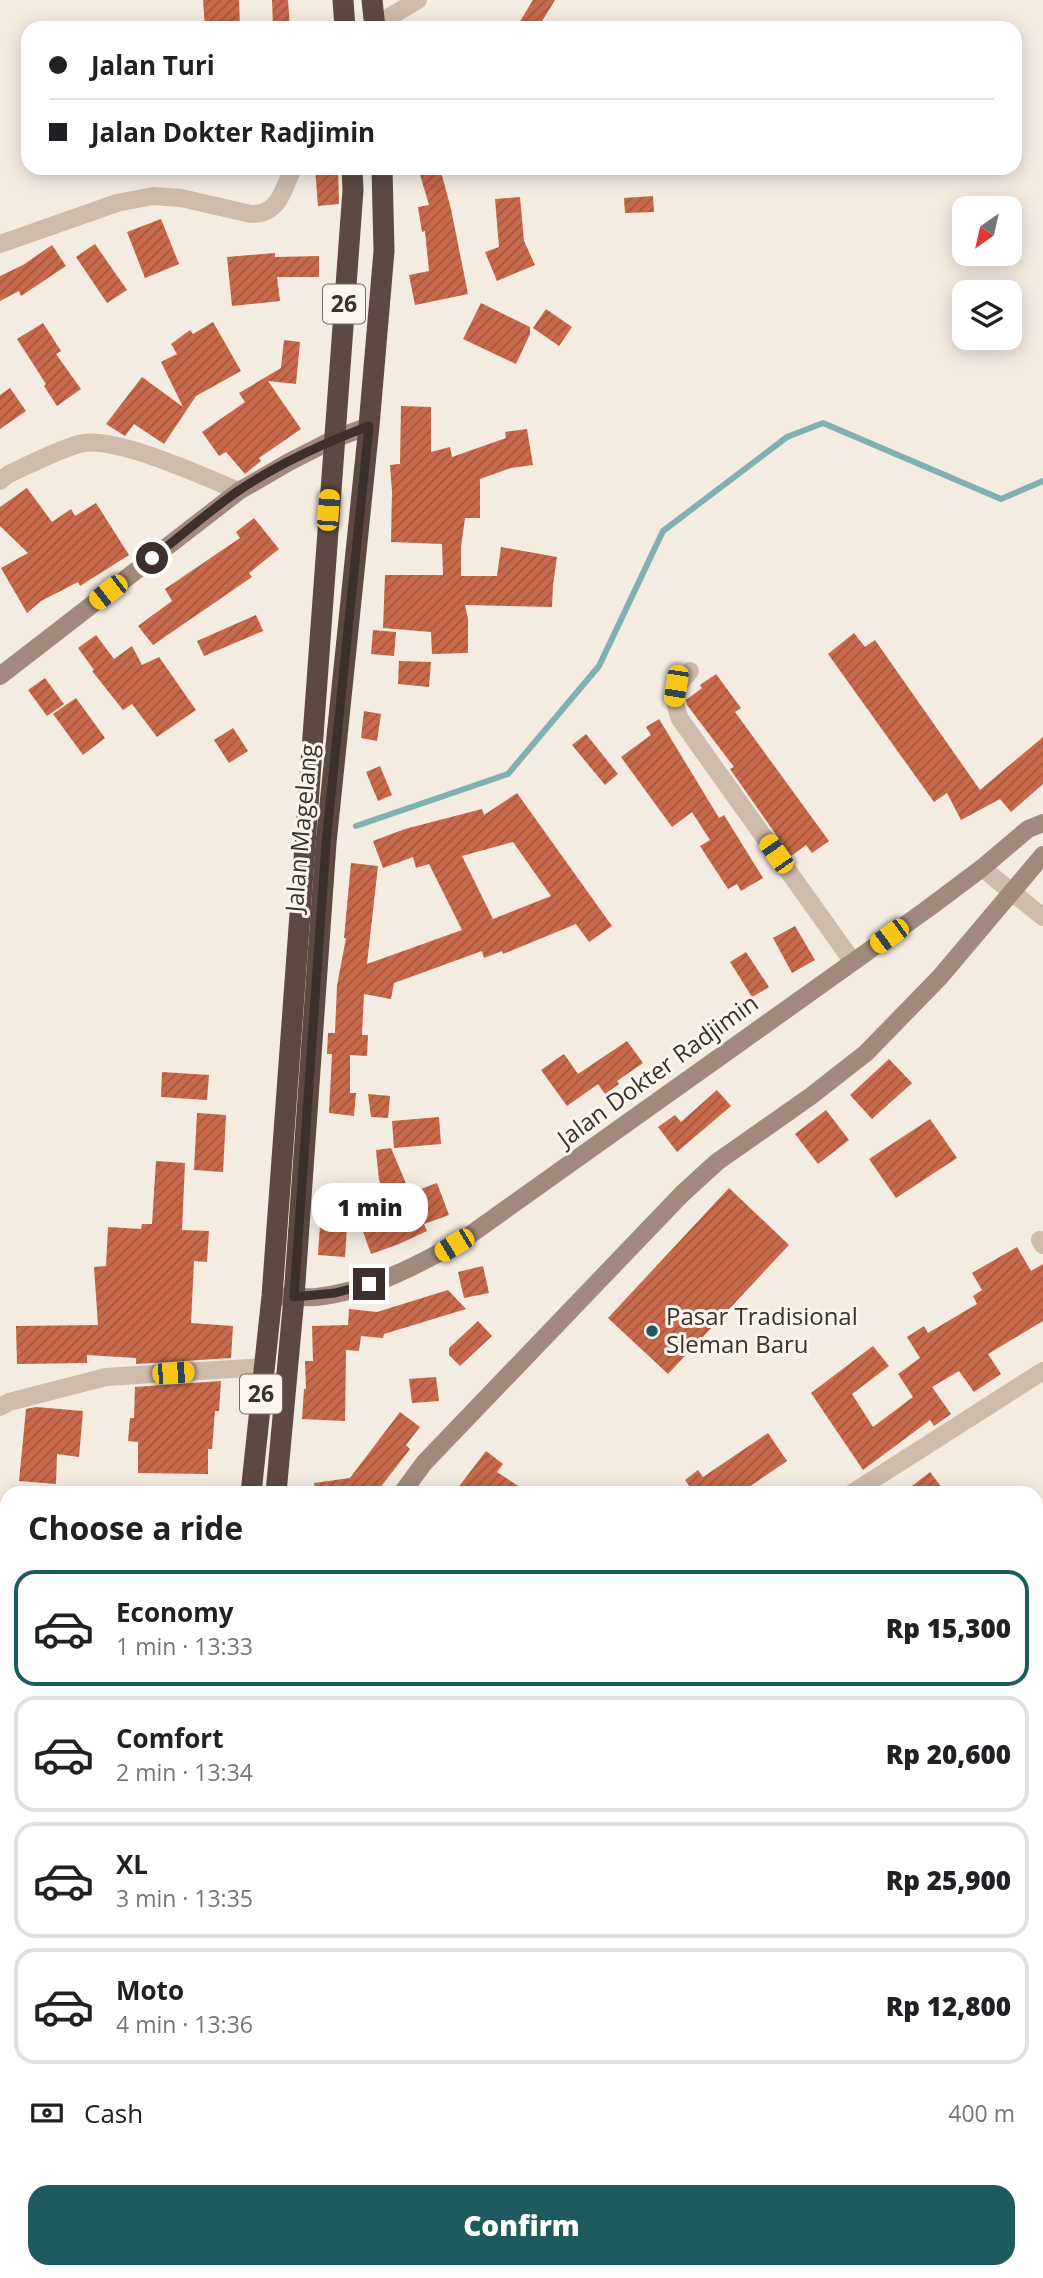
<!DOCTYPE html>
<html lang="en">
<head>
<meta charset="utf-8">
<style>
	body { margin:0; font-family:"Open Sans",sans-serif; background:#f2f2f2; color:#202124; height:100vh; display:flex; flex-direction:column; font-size:26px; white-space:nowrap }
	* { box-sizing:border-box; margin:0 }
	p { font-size:23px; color:#757577 }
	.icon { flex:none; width:38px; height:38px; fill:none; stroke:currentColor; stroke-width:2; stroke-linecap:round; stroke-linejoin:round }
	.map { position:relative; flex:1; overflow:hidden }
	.drawer { position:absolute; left:0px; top:1486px; width:1043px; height:793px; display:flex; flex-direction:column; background:#fff; border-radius:21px 21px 0 0; box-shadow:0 4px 18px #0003 }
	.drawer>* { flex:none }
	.top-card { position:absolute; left:21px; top:21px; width:1001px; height:154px; border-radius:21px; box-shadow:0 4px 18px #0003; display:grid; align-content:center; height:154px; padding:0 28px; background:#fff }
	.needle { width:46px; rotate:214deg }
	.tools { position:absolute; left:952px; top:196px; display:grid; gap:14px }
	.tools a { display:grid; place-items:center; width:70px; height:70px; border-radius:14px; background:#fff; box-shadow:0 4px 18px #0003; font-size:35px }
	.end { position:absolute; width:32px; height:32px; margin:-16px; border:9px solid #3b302b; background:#fff; box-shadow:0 0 0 4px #fff }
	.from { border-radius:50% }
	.bubble { position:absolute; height:49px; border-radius:21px; background:#fff; box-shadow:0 4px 18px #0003; font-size:23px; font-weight:800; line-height:49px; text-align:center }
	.car { position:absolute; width:21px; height:42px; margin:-21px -10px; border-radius:9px; box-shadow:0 0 5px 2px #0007; background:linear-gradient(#f5c518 24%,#345 0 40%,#f5c518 0 76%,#345 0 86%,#f5c518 0) }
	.top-card b { display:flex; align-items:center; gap:24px; height:66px; font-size:26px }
	.top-card b+b { border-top:2px solid #e0e0e0 }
	.top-card i { width:18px; height:18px; background:#202124 }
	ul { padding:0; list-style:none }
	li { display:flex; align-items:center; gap:21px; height:116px; margin:0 14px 10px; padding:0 14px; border:4px solid #e0e0e0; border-radius:21px }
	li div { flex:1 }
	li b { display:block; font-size:26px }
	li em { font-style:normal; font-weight:800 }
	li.active { border-color:#1f5a5e }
	li>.icon { width:63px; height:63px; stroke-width:1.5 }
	h2 { padding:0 28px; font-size:32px; line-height:84px }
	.pay { display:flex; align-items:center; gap:18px; height:77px; padding:0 28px; font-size:26px }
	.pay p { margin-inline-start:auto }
	.primary-button { display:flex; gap:14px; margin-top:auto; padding:14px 28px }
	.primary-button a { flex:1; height:80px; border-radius:21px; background:#1f5a5e; color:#fff; font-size:28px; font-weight:800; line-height:80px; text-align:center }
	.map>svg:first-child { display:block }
	.grass { fill:url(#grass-dots) }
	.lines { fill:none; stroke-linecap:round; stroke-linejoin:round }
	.stream { stroke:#7fb0b2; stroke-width:6 }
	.building { fill:url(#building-hatch); fill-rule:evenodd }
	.street { stroke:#cdbbac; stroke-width:18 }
	.secondary { stroke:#a18a7d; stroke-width:18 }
	.highway { stroke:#5c4a42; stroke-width:21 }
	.route { stroke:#3b302b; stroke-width:9 }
	.poi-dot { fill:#1f5a5e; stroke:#fbf5ee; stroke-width:2.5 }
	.labels { text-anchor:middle; stroke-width:6; stroke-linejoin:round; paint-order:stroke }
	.shield { fill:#fbf5ee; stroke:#756b66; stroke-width:2 }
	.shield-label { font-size:23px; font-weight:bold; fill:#3b302b }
	.street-label { font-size:24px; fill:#3b302b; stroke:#fbf5ee }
	.poi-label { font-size:24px; fill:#3b302b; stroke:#fbf5ee; text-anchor:start }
</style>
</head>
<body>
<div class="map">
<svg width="1043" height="2278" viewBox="0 0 1043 2278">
	<defs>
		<pattern id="grass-dots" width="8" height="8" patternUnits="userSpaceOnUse" patternTransform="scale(1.75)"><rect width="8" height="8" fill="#b8c4a0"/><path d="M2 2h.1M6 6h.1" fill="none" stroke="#97a083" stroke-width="1.8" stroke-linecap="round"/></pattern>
		<pattern id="building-hatch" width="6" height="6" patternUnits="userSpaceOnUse" patternTransform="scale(1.75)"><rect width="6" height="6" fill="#c8694b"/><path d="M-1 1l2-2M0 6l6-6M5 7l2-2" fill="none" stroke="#a4573f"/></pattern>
	</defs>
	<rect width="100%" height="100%" fill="#f4ebe1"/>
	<path class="grass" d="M1036,1840l7,10v223l-7,5z"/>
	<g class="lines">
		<path class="stream" d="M356,826l152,-52 91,-108 64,-135 124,-94 36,-14 178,76 42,-18"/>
	</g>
	<g class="building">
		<path d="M203,0h36l1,28h-35z"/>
		<path d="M272,0h16l2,28h-17z"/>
		<path d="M533,0h22l-17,28h-22z"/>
		<path d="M315,168h23l1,36 -21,2z"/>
		<path d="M418,168h22l11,41 17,85 -53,11 -6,-30 20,-4 -4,-40 -3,1 -4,-25 11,-2z"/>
		<path d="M653,196l1,16 -29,1 -1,-15z"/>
		<path d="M520,197l4,44 11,24 -38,16 -12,-29 14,-5 -4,-48z"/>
		<path d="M161,219l18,45 -34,14 -18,-46z"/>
		<path d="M95,244l32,46 -20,13 -31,-46z"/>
		<path d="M52,245l14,21 -45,30 -2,-5 -19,10v-25l23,-11z"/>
		<path d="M275,253v4l44,-1v21h-42l3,24 -48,5 -5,-49z"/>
		<path d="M481,303l49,24v7l-14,30 -53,-25z"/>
		<path d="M546,309l26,18 -13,19 -26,-18z"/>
		<path d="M213,322l28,49 -45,25 -32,48 -30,-20 -9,12 -19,-12 36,-47 41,30 -22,-45 16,-8 -6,-10 19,-14 3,4z"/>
		<path d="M43,323l18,28 -5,3 25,35 -24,17 -13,-20 2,-2 -29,-45z"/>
		<path d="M284,340l16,2 -4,42 -28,-3 33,48 -42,29 2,3 -16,13 -19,-22 -7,4 -17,-24 43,-30 -6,-9 42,-25z"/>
		<path d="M10,388l16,23 -26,18v-34z"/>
		<path d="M401,406l30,1v45l19,-5 2,10 54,-19 -1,-6 22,-3 6,36 -22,3 -31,11v39h-15l-4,29v29h36l4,-29 56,10 -4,28 -1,22 -87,-2 3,14v34l-36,1 -1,-22 -48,-4 2,-53h58l-1,-31 -51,-2 1,-50 -2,-27 10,-1z"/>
		<path d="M27,488l25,34 19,-13 4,7 21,-13 33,52 -49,31 -2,-4 -37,19 -14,12 -26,-45 27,-15 -28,-27v-19z"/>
		<path d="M254,518l25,31 -30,24 3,4 -99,68 -15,-19 34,-25 -7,-12 75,-51 -4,-6z"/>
		<path d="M256,615l7,16 -59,25 -7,-15z"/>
		<path d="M373,630l23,2 -2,24 -23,-2z"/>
		<path d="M854,633l11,14 10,-7 105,150 63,-53v47l-32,28 -11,-13 -39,21 -14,-27 -13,9 -106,-148z"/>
		<path d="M96,635l18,24 18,-13 10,19 17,-8 37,53 -39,27 -25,-33 -9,6 -31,-39 2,-1 -16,-22z"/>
		<path d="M399,661l32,1 -2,25 -31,-3z"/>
		<path d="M716,674l25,34 -6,4 94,129 -17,12 -6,-8 -15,11 -61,-87 4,-2 -47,-62 -1,-5 16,-12 -2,-3z"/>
		<path d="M45,678l19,26 -17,12 -19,-26z"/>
		<path d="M76,698l29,40 -22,17 -30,-41z"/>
		<path d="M364,711l17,3 -4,27 -16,-3z"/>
		<path d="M659,719l60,99 5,-3 39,63 -22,13 -4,-7 -9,5 -28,-43 10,-6 -18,-28 -20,15 -51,-70 30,-22 -5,-8z"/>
		<path d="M233,728l15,23 -19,12 -15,-23z"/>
		<path d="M586,734l32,40 -13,11 -33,-40z"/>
		<path d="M380,766l12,29 -14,6 -12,-29z"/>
		<path d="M517,793l95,133 -23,16 -13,-18 -73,30 -1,-3 -18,7 -2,-7 -88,32 -3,16 -27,-5 -2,41h6l-1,21 -17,-1v38h6l-2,23 -25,-3 3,-59h-5l1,-21h7l2,-47 9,-48h-2l7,-75 27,3 -11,98 95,-34 -33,-66 -13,4 -3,-11 -30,11 -10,-27 32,-12 77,-20 2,6zM513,842l38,54 -58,23 -31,-63z"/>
		<path d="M795,926l20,34 -23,13 -19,-35z"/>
		<path d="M746,952l23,35 -17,10 -22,-35z"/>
		<path d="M627,1041l16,22 -26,18 2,3 -14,10 -7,-10 -31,22 -26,-36 23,-16 14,20z"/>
		<path d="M889,1059l23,24 -40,36 -22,-24z"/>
		<path d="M162,1072l47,3 -2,25 -46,-3z"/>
		<path d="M717,1090l14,16 -54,46 -19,-25 17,-12 6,7z"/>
		<path d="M368,1094l22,2 -2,22 -17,-1z"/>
		<path d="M826,1110l23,30 -31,24 -23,-30z"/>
		<path d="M197,1113l29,2 -3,57 -29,-2z"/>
		<path d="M439,1117l2,27 -47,4 -2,-27z"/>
		<path d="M930,1119l27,39 -61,40 -27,-39z"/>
		<path d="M391,1148l19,45 27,-10 12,32 -25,9 3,7 -28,13 -28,10 -15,-42 33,-11 -10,-21 -3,-30z"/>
		<path d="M156,1161l29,2 -3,67 27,1 -2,31 -13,-1 -3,62 42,3 -2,32 -95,6v-6l-49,-3v8l-70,1 -1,-38 82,-1 -4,-58 12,-1 2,-39 33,2 1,-5h10z"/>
		<path d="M729,1188l60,57 -121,129 -60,-56z"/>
		<path d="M322,1195l27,2 -4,60 -27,-2z"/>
		<path d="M1017,1247l14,24 12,-7v57l-55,33 13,20 -27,18 -15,-21 -27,16 19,27 -17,12 -4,-6 -67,50 -52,-77 62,-47 16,20 -37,28 21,33 40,-30 -15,-23 22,-16 -13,-21 17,-11 4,7 49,-29 -4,-8 9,-6 -10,-17z"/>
		<path d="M483,1266l6,27 -25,5 -6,-26z"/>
		<path d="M448,1290l18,19 -82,25 -1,4 -22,-2 -2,15 -13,-1 -1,71 -43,-2 2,-30h2l-1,-28h8l-1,-35 36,-1 1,-16 28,3z"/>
		<path d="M478,1321l14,15 -32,30 -11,-11v-7z"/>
		<path d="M436,1377l3,24 -27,2 -3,-24z"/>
		<path d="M221,1381l-2,30h-4l-3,38h-4v25l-70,-1v-31l-10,-1 2,-23h4l1,-31z"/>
		<path d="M36,1407l47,4 -4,46 -22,-3 -1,30 -37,-3 7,-72z"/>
		<path d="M400,1412l20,15 -14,18 4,4 -34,44h-61l-1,-10 36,-5z"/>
		<path d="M768,1433l19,28 -47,32h-57l7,-6 -5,-7 13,-10 5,7z"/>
		<path d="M486,1451l17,13 -6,8 32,21h-75z"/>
		<path d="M930,1472l16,21h-43z"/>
	</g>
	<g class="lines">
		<g class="street">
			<path d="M374,26l44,-26"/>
			<path d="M0,244l117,-41 36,-7 28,2 70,16c28,1 32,-24 42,-46"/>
			<path d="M0,481l9,-7c22,-10 46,-23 70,-30 34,-10 125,33 160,47"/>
			<path d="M690,671c-17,18 -19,25 -10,48l173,243"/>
			<path d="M982,868l61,49"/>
			<path d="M1040,1240l3,5"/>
			<path d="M0,1407l9,-5 97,-25 158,-10"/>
			<path d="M852,1493l191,-122"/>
			<path d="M1036,1664l7,-4"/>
			<path d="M1036,1753l7,12"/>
			<path d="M1036,1876l7,-4"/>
			<path d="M0,1993l7,-6"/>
			<path d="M1036,2060l7,-5"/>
			<path d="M0,2175h7"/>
			<path d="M1036,2178l7,-4"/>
			<path d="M816,2272l2,6"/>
			<path d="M986,2272l4,6"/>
		</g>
		<g class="secondary">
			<path d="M0,676l239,-185 50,-29 45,-23 35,-13"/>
			<path d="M272,1296c15,1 29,2 44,1 54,-6 105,-33 151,-60l459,-327 56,-42 46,-39 15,-6"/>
			<path d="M402,1493l22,-30 258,-269 35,-32 94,-66 55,-43 74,-76 103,-122"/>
			<path d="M1036,2145l7,6"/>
		</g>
		<g class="highway">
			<path d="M343,0l2,28"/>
			<path d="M372,0l3,28"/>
			<path d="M251,1493l21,-197 81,-1106 -1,-22"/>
			<path d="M276,1493l18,-196 32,-454 43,-417 15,-175 -2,-83"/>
			<path d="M165,2278l1,-6"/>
			<path d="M193,2278l1,-6"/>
		</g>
	</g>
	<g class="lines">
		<path class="route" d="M152,558c29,-22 56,-46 86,-67 40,-27 86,-48 131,-65l-43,417 -32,454 41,-4 34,-9"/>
	</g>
	<circle class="poi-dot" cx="652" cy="1331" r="7"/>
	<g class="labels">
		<g class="shield">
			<rect x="323" y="284.5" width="42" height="39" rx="5"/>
			<rect x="240" y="1374.5" width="42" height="39" rx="5"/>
		</g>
		<g class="shield-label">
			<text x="344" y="312">26</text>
			<text x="261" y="1402">26</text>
		</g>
		<g class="street-label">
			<text transform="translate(302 828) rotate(-85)" y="8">Jalan Magelang</text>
			<text transform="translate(658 1071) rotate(-36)" y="8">Jalan Dokter Radjimin</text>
		</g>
		<g class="poi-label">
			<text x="666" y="1325">Pasar Tradisional<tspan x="666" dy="28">Sleman Baru</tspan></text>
		</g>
	</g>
</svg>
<div class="tools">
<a><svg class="needle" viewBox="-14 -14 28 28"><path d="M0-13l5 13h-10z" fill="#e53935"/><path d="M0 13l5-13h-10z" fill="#757577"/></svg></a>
<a><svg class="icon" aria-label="layers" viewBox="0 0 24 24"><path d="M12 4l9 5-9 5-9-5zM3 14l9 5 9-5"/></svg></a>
</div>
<i class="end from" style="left:152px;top:558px"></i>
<i class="end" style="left:369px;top:1284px"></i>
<div class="bubble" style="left:312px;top:1183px;width:116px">1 min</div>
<i class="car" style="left:328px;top:510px;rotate:4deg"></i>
<i class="car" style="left:108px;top:592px;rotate:232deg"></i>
<i class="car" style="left:676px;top:686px;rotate:189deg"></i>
<i class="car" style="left:776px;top:854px;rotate:325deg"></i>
<i class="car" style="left:889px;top:936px;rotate:234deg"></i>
<i class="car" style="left:454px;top:1245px;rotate:239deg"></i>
<i class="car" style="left:173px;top:1373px;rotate:86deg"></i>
<div class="top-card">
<b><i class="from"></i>Jalan Turi</b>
<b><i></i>Jalan Dokter Radjimin</b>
</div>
<section class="drawer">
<h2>Choose a ride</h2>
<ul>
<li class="active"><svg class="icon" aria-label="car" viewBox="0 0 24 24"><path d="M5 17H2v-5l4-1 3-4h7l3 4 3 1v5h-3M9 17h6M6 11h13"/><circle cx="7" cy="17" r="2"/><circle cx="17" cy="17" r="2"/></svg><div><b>Economy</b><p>1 min · 13:33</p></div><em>Rp 15,300</em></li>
<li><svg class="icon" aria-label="car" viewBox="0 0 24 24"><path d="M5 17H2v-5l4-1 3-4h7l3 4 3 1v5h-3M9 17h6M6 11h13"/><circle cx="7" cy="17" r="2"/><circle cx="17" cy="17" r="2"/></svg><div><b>Comfort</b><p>2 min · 13:34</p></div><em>Rp 20,600</em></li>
<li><svg class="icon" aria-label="car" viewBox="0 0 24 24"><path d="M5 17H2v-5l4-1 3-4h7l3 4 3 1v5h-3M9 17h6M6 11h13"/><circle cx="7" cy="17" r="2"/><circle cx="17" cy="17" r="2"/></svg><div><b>XL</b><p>3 min · 13:35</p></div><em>Rp 25,900</em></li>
<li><svg class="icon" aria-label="car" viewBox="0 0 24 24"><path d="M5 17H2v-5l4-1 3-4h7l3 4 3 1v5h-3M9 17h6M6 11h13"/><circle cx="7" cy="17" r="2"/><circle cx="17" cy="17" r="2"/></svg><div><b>Moto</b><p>4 min · 13:36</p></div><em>Rp 12,800</em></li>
</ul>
<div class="pay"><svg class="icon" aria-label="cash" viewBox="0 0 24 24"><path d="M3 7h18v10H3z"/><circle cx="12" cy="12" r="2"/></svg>Cash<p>400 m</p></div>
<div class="primary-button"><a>Confirm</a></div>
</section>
</div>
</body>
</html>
